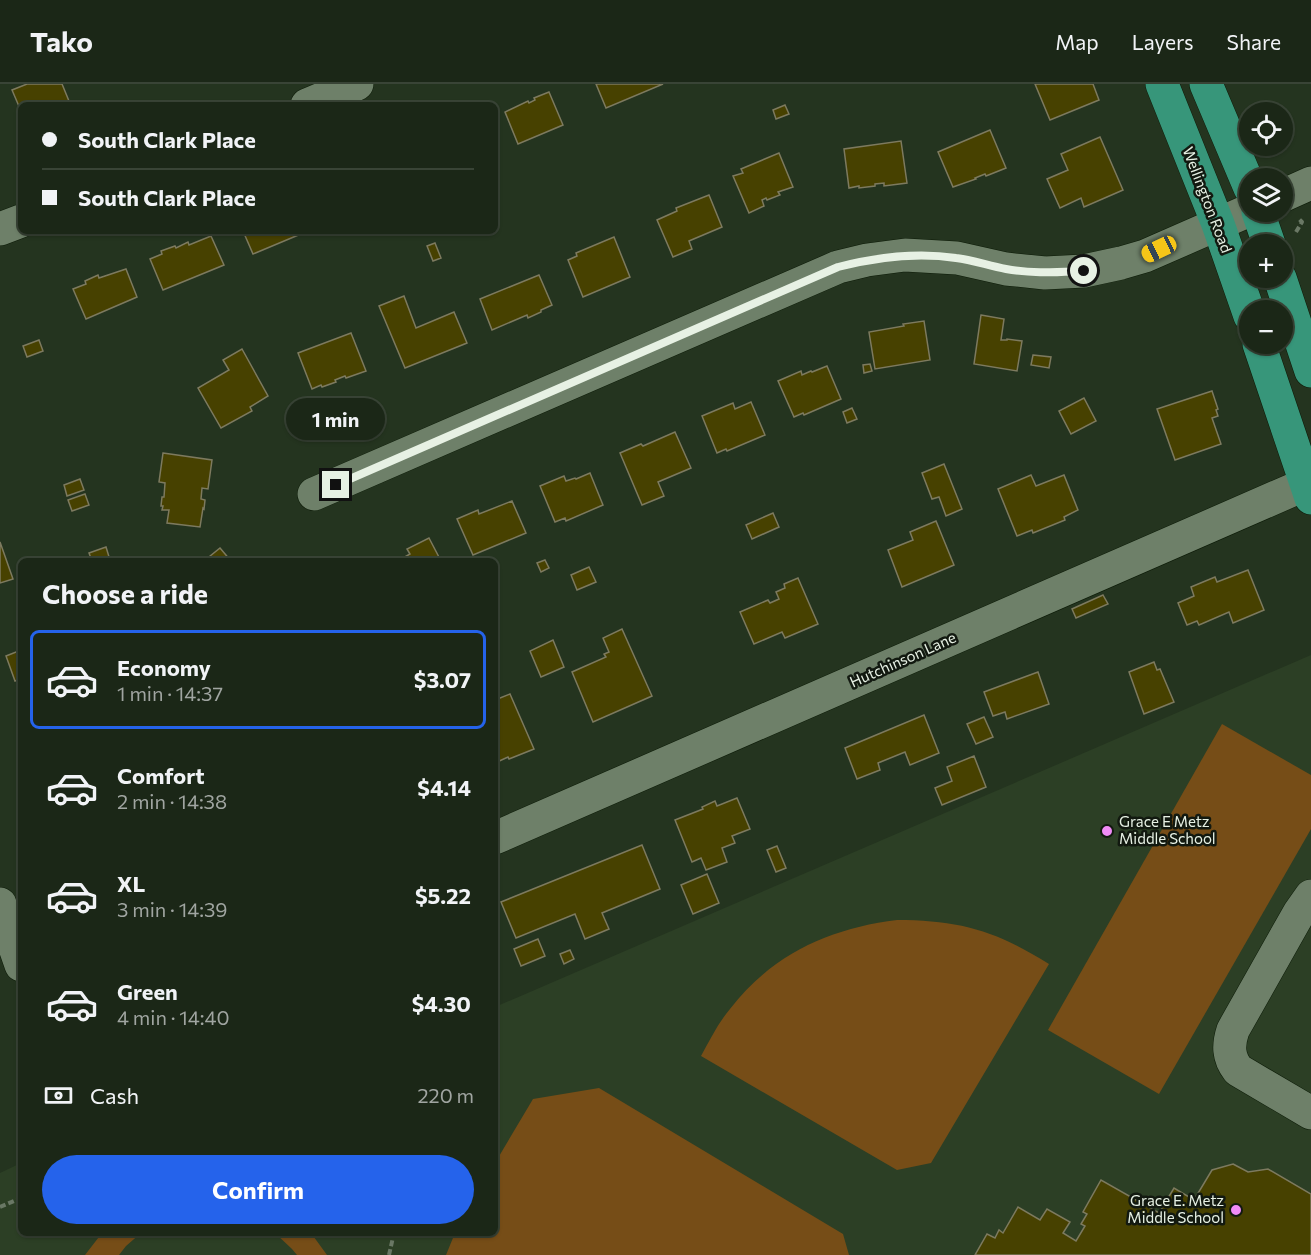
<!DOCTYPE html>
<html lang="en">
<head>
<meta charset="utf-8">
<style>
	body { margin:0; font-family:Commissioner,sans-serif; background:#242f20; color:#f1f3f6; height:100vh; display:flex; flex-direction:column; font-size:22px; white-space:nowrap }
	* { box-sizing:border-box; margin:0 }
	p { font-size:20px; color:#a0a5a1 }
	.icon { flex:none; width:33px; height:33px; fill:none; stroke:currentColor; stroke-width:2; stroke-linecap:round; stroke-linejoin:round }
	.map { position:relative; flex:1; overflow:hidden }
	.side { position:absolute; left:18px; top:474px; width:480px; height:678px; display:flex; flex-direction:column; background:#1b2717; border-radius:9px; box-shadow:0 2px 4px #0004,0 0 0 2px #394436 }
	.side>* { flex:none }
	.hud { position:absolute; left:18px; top:18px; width:480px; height:132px; border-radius:9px; box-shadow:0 2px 4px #0004,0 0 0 2px #394436; display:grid; align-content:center; height:132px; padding:0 24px; background:#1b2717 }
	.fabs { position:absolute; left:1239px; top:18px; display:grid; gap:12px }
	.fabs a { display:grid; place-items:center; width:54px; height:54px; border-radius:50%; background:#1b2717; box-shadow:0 2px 4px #0004,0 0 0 2px #394436; font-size:30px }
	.end { position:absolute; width:27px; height:27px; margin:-14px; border:8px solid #e7f1e4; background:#111; box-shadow:0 0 0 3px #111 }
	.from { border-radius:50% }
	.bubble { position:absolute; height:42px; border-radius:21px; background:#1b2717; box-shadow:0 2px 4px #0004,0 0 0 2px #394436; font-size:20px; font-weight:700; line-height:42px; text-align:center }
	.car { position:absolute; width:18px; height:36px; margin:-18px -9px; border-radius:8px; box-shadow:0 0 4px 2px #0007; background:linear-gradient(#f5c518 24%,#345 0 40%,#f5c518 0 76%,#345 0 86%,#f5c518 0) }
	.hud b { display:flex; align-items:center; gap:21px; height:57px; font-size:22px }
	.hud b+b { border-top:2px solid #394436 }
	.hud i { width:15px; height:15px; background:#f1f3f6 }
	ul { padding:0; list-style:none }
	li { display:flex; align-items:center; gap:18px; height:99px; margin:0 12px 9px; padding:0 12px; border:3px solid transparent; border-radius:9px }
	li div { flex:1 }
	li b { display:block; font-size:22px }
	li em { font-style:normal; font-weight:700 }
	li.selected { border-color:#2563eb }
	li>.icon { width:54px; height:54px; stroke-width:1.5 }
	h2 { padding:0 24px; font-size:27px; line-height:72px }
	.pay { display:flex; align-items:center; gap:15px; height:66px; padding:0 24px; font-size:22px }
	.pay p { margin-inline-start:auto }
	.action { display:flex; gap:12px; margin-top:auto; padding:12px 24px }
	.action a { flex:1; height:69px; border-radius:36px; background:#2563eb; color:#fff; font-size:24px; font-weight:700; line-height:69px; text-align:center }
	header { display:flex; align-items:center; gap:36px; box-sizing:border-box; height:84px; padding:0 30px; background:#1b2717; border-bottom:2px solid #394436 }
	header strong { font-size:28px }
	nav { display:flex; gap:33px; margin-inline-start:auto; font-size:21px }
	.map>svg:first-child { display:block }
	.built { fill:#2c3f25 }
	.green { fill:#764d17 }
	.building { fill:#474100; stroke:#7d7a5f; stroke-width:1.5 }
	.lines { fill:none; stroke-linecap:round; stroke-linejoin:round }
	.minor-casing { stroke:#0d1b08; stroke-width:34 }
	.major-casing { stroke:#0d1b08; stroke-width:34 }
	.path { stroke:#6a7865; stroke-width:4; stroke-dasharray:6 3; stroke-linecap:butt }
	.minor { stroke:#6e8069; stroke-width:33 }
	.major { stroke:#37967a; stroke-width:33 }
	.route { stroke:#e7f1e4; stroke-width:8 }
	.poi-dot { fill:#f08bf6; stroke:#121910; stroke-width:2 }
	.labels { text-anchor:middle; stroke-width:5; stroke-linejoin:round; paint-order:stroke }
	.street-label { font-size:15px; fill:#e7f1e4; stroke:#121910 }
	.poi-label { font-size:15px; fill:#e7f1e4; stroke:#121910; text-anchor:start }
</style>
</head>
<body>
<header>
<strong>Tako</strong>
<nav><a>Map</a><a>Layers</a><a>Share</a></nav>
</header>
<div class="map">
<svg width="1311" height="1171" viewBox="0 0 1311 1171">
	<rect width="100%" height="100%" fill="#24341f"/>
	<path class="built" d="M1311,571v600h-1311v-82l21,-10v70h474v-226z"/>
	<g class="green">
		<path d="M1222,640l89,51v54l-152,265 -111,-64z"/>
		<path d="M897,836c62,0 100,11 152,44l-118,199 -34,7 -196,-114c9,-16 17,-33 29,-47 42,-55 101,-81 167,-89z"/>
		<path d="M599,1004l244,146 6,21h-403l9,-22h40v-70l38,-64z"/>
		<path d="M102,1149h39l-15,13 -7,9h-34z"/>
		<path d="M275,1149h36l16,22h-30l-5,-6z"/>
	</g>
	<g class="building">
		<path d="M27,0h35l7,17 -10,4h-38v6l-9,-21z"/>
		<path d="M596,0h67l-57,24z"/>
		<path d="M1035,0h58l6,16 -49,20z"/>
		<path d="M549,8l14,33 -45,19 -13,-32 23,-11 1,2 6,-3 -1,-2z"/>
		<path d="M785,21l4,9 -13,5 -3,-9z"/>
		<path d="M990,46l16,38 -20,8 -1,-2 -10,4 1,1 -23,8 -15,-35z"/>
		<path d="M1100,53l23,53 -39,17 -3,-9 -21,10 -13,-29 21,-9 -7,-16z"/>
		<path d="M901,57l6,42 -23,3v-3l-9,1v2l-16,2v-2l-10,2 -5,-39z"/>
		<path d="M779,69l14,34 -15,5 2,3 -13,5 -1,-2 -4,2 2,6 -15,7 -16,-37 10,-3 -2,-4z"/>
		<path d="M709,111l13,32 -33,14 3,8 -19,8 -16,-37 20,-9 -1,-3z"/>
		<path d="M243,147h65l-55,23z"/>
		<path d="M211,152l13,29 -61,25 -13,-31 12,-5 -1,-3 14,-5 1,2 12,-6 1,3z"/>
		<path d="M614,153l16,40 -47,20 -15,-37 9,-4 -1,-3z"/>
		<path d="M435,159l6,15 -8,3 -6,-15z"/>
		<path d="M126,185l11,28 -51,22 -13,-30 13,-5 -1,-3 13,-6 1,3z"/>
		<path d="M539,191l13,30 -11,5v2l-13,6 -1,-3 -35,15 -12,-31z"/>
		<path d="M404,212l12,32 38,-16 13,31 -62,25 -26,-62z"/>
		<path d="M981,231l23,4 -3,21h6v-1l15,2 -5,30 -43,-7z"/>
		<path d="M924,237l6,39 -55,9 -6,-37 35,-6 -1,-2z"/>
		<path d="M351,249l15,38 -20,7 -1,-2 -10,4 1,2 -14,5 -1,-2 -9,4 -14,-36z"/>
		<path d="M39,256l4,11 -16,6 -4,-11z"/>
		<path d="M242,265l26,47 -18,11 2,4 -31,17 -23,-40 31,-18 -6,-10z"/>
		<path d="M1033,271l18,2 -2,11 -18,-3z"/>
		<path d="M870,280l2,7 -8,2 -1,-8z"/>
		<path d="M827,282l14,33 -37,16 -1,-2 -9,4 -16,-36 23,-10 1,4 9,-4 1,1z"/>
		<path d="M1212,307l6,18 -2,1 2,6 -6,2 9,26 -46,16 -18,-51z"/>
		<path d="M1084,314l12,23 -25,13 -12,-23z"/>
		<path d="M751,318l14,33 -38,16 -1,-2 -9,4 -15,-37 31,-13 2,6z"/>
		<path d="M852,324l5,11 -10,4 -4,-11z"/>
		<path d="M675,348l16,36 -33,14 6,14 -22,9 -22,-52 21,-9 2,2z"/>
		<path d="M163,369l49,7 -4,29 -6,-1 -1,11 4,1 -1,9 -1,-1 -3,19 -33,-4 2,-13h-7l1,-4h-2l1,-9h2l1,-14 -6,-1z"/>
		<path d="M944,380l18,45 -16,7 -7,-19 -7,2 -10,-26z"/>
		<path d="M590,389l13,32 -37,16 -1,-3 -10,4 -15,-36 24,-10 2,5 9,-3 1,1z"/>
		<path d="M1031,391l5,11 28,-11 14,35 -14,7 1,3 -32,13 -1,-3 -15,6 -19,-47z"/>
		<path d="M80,395l4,11 -17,6 -3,-11z"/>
		<path d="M85,410l4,11 -17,6 -4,-11z"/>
		<path d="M512,417l14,32 -53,22 -16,-36 21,-9 1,4z"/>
		<path d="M773,429l6,14 -27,12 -6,-14z"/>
		<path d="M936,437l18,44 -52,22 -14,-37 25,-10 -3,-8z"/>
		<path d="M429,454l12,23h-40l2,-1v-2l7,-4 -3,-5z"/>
		<path d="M0,458l13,37 -13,4z"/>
		<path d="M106,463l4,13 -18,1 -3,-8z"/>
		<path d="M220,464l11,13h-27z"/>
		<path d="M545,476l4,8 -8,4 -4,-9z"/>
		<path d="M589,483l7,15 -19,8 -6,-15z"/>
		<path d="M1248,486l16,40 -31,13 -4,-11 -30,13 -2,-4 -10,4 -9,-22 16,-7 -3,-9 24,-10 2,5z"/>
		<path d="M798,494l20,46 -33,14 -3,-6 -28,12 -14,-32 28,-12 2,3 9,-4 -3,-7 9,-4 -1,-4z"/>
		<path d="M1103,511l5,9 -32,14 -4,-9z"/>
		<path d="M622,545l30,67 -59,26 -21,-50 34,-15 -2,-3 5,-2 -6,-14z"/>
		<path d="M553,556l11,27 -23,10 -11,-26z"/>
		<path d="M21,566v29l-6,2 -9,-25z"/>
		<path d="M1154,578l3,8 3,-1 14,33 -30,12 -15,-42z"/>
		<path d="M1038,588l11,32 -42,15 -2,-7 -12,4 -9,-24z"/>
		<path d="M510,610l24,55 -25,10 -1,-2 -13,6v-52l3,-2 -3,-9z"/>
		<path d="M924,631l15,38 -29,12 -5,-13 -27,11 2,7 -23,9 -12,-31z"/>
		<path d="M984,633l9,20 -17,7 -9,-20z"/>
		<path d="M974,672l12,31 -44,18 -7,-17 17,-7 -5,-14z"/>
		<path d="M737,714l13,31 -18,7 3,7 -13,5 5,14 -21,8 -5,-12 -9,4 -17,-42 28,-11 -1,-2 13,-6 2,5z"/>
		<path d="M642,761l18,44 -58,24 7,16 -24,10 -10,-25 -59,24 -15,-36z"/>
		<path d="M777,762l9,22 -10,4 -9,-22z"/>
		<path d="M707,790l12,29 -26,11 -12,-29z"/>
		<path d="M538,855l7,17 -24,10 -7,-17z"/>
		<path d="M570,866l4,9 -10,5 -4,-10z"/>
		<path d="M1233,1080l15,8 20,-3 43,25v61h-336l12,-21 8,4 4,-8 4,3 15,-26 22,13 7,-11 23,13 -7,11 13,8 9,-15 -4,-2 6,-10 -4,-2 18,-32 58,33 15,-25 20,12 18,-30z"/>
	</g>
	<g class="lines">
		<g class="minor-casing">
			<g id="minor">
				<path d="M307,21l50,-21"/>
				<path d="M1282,112l29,-13"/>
				<path d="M0,145l21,-8"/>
				<path d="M314,410l524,-227 29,-7 38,-5 52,3 49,11 39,4 39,-2 37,-8 24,-7 105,-46"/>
				<path d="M495,754l811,-354 5,1"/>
				<path d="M1311,812l-12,17 -66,117c-5,15 -5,27 5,40l73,43"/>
				<path d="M0,820l21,61"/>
			</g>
		</g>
		<g class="major-casing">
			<g id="major">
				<path d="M1162,0l56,140 32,92"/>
				<path d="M1206,0l44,104"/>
				<path d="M1258,128l11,32"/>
				<path d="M1280,194l31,93"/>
				<path d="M1259,260l52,154"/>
			</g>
		</g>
		<g class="path">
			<path d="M1296,148l6,-10 -3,-3"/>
			<path d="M0,1123l21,-9"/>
			<path d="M389,1171l5,-22"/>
		</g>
		<use href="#minor" class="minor"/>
		<use href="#major" class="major"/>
	</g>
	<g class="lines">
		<path class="route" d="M336,401l502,-218c39,-10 78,-15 118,-9 17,2 33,8 50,11 26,5 52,3 78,2"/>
	</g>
	<g class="poi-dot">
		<circle cx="1107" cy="747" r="6"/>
		<circle cx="1236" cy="1126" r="6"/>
	</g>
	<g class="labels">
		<g class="street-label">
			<text transform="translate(1207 116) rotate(69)" y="5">Wellington Road</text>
			<text transform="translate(903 576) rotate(-24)" y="5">Hutchinson Lane</text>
		</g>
		<g class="poi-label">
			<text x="1119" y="743">Grace E Metz<tspan x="1119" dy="17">Middle School</tspan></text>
			<text x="1224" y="1122" text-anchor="end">Grace E. Metz<tspan x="1224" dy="17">Middle School</tspan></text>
		</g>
	</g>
</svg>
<div class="fabs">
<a><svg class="icon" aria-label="locate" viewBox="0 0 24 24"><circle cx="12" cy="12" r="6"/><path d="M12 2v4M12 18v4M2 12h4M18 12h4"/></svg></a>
<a><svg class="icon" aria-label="layers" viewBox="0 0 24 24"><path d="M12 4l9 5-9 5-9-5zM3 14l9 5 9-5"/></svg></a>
<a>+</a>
<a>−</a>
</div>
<i class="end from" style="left:1084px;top:187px"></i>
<i class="end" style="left:336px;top:401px"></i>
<div class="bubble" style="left:286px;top:314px;width:99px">1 min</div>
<i class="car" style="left:1159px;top:165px;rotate:245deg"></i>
<div class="hud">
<b><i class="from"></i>South Clark Place</b>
<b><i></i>South Clark Place</b>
</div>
<section class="side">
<h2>Choose a ride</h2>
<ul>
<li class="selected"><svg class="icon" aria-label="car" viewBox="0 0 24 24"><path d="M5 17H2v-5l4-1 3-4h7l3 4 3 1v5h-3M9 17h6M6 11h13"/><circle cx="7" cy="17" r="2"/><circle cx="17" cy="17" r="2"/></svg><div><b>Economy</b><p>1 min · 14:37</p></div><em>$3.07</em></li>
<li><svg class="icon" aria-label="car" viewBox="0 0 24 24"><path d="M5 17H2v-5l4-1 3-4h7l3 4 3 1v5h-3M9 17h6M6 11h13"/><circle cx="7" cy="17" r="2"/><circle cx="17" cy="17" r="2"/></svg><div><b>Comfort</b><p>2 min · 14:38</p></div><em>$4.14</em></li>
<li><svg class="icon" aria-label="car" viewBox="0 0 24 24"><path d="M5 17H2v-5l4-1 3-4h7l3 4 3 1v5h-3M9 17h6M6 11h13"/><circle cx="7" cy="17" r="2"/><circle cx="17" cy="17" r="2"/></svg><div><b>XL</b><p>3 min · 14:39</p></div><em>$5.22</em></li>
<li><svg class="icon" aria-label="car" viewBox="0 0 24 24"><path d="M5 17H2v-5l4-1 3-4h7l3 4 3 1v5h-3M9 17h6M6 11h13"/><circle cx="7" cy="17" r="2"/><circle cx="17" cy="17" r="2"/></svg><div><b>Green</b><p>4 min · 14:40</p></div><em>$4.30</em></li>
</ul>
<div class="pay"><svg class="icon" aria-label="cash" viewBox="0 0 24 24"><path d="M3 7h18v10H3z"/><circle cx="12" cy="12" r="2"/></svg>Cash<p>220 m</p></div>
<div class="action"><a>Confirm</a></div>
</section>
</div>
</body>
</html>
